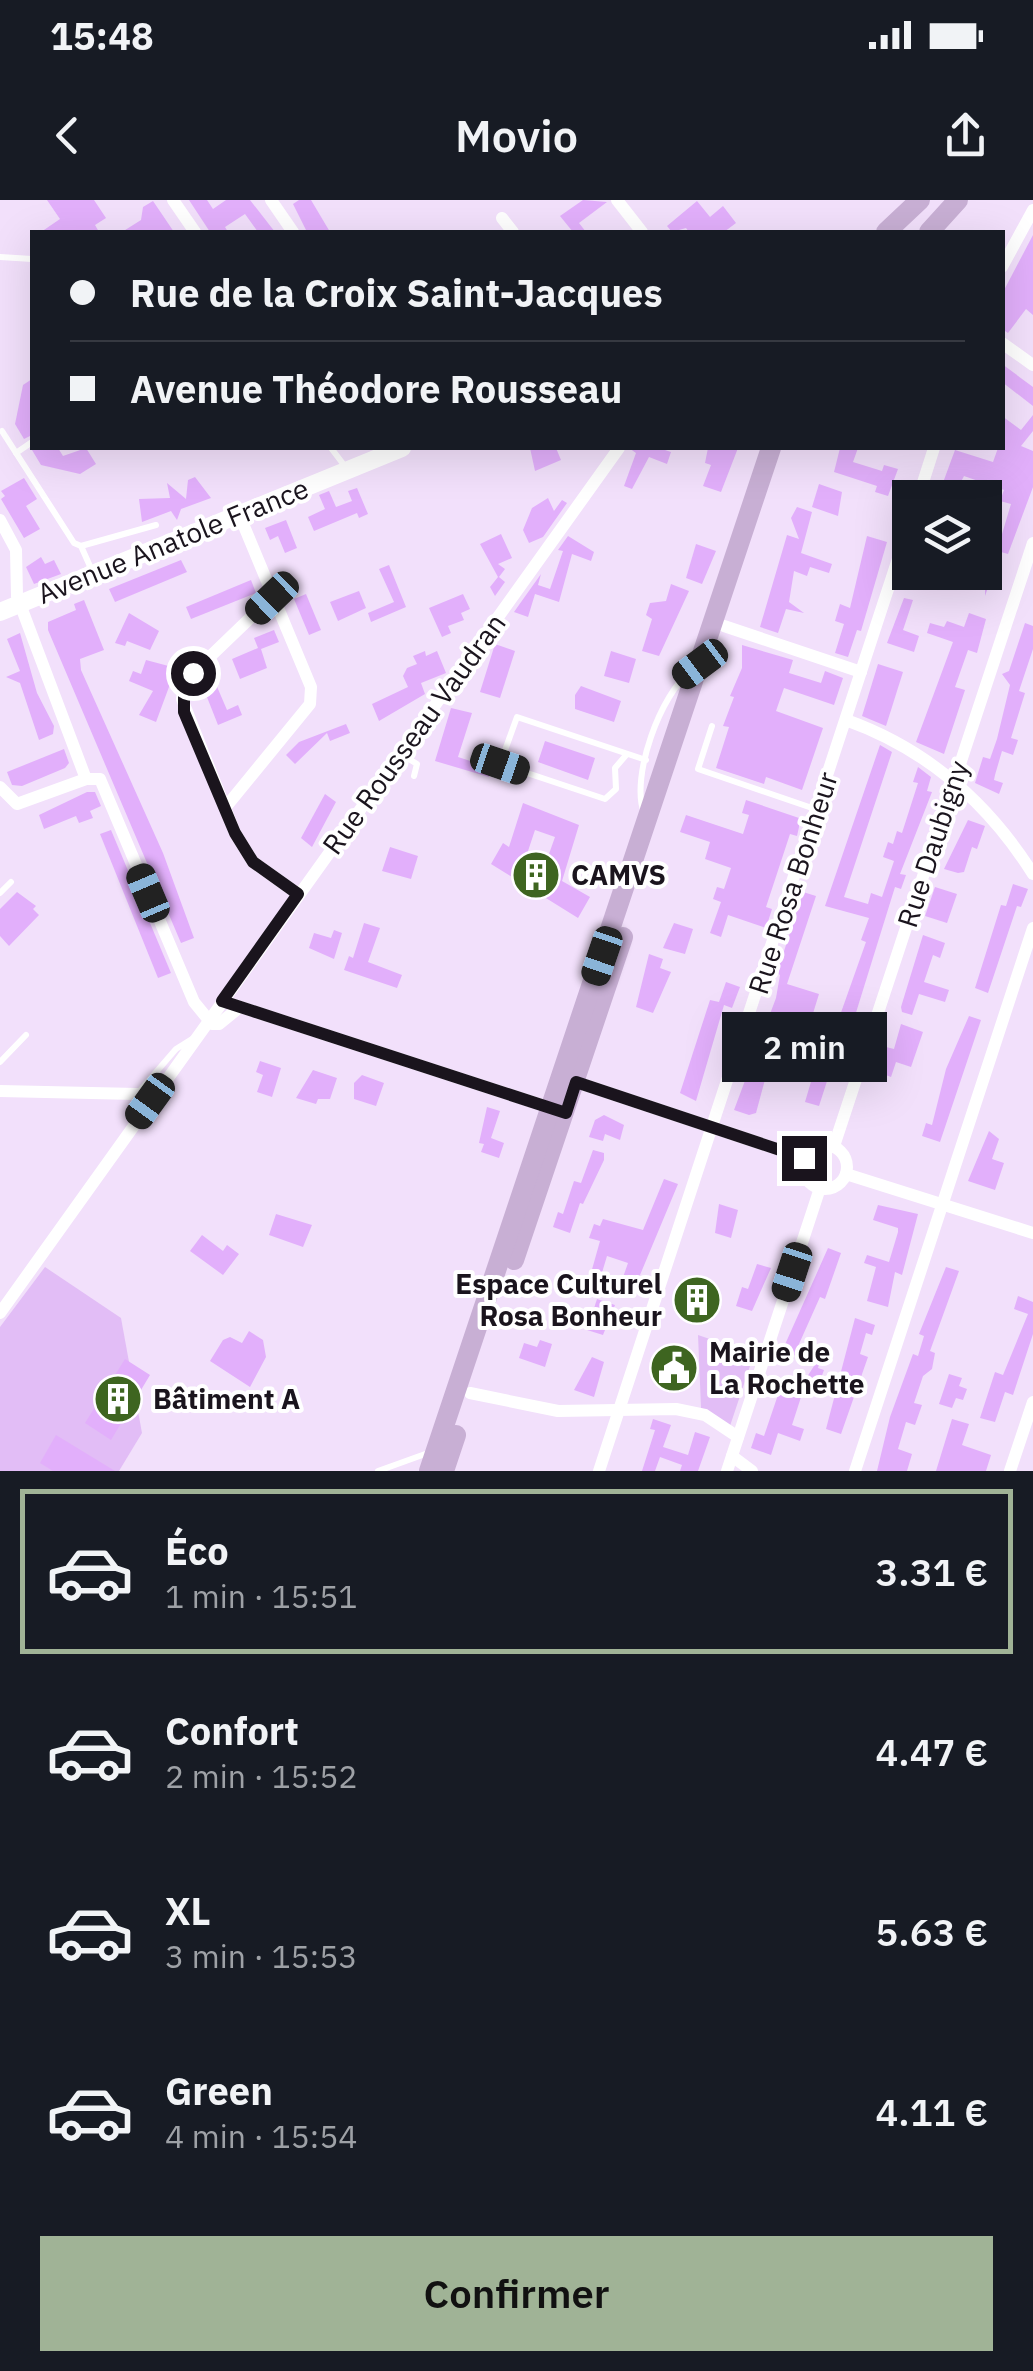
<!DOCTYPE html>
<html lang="fr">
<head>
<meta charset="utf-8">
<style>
	body { margin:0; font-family:"IBM Plex Sans",sans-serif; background:#20242c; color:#f1f3f6; height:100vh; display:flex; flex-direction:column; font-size:38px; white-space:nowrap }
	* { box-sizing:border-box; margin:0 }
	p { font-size:32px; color:#9ea1a6 }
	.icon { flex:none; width:55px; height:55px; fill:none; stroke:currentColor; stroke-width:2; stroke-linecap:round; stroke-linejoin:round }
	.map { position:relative; height:1271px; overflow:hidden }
	.panel { display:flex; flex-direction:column; background:#171b24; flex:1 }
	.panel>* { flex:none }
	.guide { position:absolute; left:30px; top:30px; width:975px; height:220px; border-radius:0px; box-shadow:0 10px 40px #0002; display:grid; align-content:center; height:220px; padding:0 40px; background:#171b24 }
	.controls { position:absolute; left:892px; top:280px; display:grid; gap:20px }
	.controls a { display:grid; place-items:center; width:110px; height:110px; border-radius:0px; background:#171b24; box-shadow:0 10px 40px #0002; font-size:50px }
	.end { position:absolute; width:45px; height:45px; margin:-22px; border:12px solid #1a141d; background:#fff; box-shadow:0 0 0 5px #fff }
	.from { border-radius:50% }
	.bubble { position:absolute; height:70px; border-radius:0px; background:#171b24; box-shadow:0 10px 40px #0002; font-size:32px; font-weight:600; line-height:70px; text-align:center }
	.car { position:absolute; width:30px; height:60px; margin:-30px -15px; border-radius:12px; box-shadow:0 0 8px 2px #0007; background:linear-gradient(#222 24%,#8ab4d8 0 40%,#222 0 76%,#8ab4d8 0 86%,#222 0) }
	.guide b { display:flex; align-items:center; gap:35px; height:95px; font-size:38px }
	.guide b+b { border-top:2px solid #363941 }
	.guide i { width:25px; height:25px; background:#f1f3f6 }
	ul { padding:18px 0 0; list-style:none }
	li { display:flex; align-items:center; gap:30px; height:165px; margin:0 20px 15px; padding:0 20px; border:5px solid transparent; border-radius:0px }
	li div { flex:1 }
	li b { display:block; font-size:38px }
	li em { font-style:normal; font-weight:600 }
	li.current { border-color:#a0b396 }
	li>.icon { width:90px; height:90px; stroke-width:1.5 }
	.action { display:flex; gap:20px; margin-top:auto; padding:20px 40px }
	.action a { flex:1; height:115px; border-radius:0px; background:#a0b396; color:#111; font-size:40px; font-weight:600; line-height:115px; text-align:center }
	.status { display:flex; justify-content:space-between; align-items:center; height:70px; padding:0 50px; background:#171b24; direction:ltr }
	.status svg { height:28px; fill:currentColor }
	header { display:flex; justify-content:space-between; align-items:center; height:130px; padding:0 40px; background:#171b24; font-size:45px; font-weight:600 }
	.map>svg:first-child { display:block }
	.green { fill:#e2bdf6 }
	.building { fill:#e2affb; fill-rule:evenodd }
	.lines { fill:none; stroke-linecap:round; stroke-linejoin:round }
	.lane { stroke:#fff; stroke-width:6 }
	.street { stroke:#fff; stroke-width:12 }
	.secondary { stroke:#fff; stroke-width:18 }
	.primary { stroke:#c8afd4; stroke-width:20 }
	.route { stroke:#1a141d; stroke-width:12 }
	.labels { text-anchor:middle; stroke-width:8; stroke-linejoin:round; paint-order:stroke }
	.street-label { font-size:28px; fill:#1a141d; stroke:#fff }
	.poi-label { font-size:28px; font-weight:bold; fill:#1a141d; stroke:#fff; text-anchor:start }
</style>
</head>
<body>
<div class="status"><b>15:48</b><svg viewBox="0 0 49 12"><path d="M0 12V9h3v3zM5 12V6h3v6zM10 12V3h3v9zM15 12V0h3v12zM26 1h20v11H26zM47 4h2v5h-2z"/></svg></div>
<header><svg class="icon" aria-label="back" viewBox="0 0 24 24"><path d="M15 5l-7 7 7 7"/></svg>Movio<svg class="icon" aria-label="share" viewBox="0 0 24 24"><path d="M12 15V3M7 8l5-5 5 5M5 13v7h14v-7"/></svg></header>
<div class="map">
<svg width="1033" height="1271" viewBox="0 0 1033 1271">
	<rect width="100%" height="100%" fill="#f2e0fb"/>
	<g class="green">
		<path d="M45,1067l76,51 21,115 -23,38h-119v-144z"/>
		<path d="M698,1135l56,19 -24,72 -29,-18z"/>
	</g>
	<g class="building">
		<path d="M47,0h47l12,18 -11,7 4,7h-58l19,-13z"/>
		<path d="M189,0h18l6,9 13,-9h24l25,32h-17l-13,-18 -20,13 3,5h-18z"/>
		<path d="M299,0h12l19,32h-23l-14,-28z"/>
		<path d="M583,0l24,2 -28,21 7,9h-13l-13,-16z"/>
		<path d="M153,1l21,31h-52l19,-12 2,-13z"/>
		<path d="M697,1l13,16 13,-11 13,17 -12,9h-35l-3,-4 -14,4 -5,-6z"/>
		<path d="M1033,35v80l-7,-6 -18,24 -6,-4v-35z"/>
		<path d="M1002,164l31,23v19l-31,-24z"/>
		<path d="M32,179v56l-8,4 -9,-15 8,-39z"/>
		<path d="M1033,215v16l-12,15 12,5v36l-25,67 -7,-2 -16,44v-43l10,-21 7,2 9,-30 -11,-3 4,-11 -40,-14 -9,17 -14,-5 14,-38 38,12 5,-14h4v-32l19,14z"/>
		<path d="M36,248h22l5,8 23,-8 10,16 -16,10 -39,-9 -9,-15z"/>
		<path d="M530,248h26l5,12 -26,11z"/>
		<path d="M629,248h30l12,4 -4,12 -18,-7 -17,32 -8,-3 12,-33z"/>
		<path d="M708,248h30l-17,44 -18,-6 8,-21 -6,-2z"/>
		<path d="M840,248h18l-5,14 29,9 2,-6 14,4 -10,27 -13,-4 2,-6 -43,-14z"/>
		<path d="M195,277l16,21 -30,11 -4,11 -6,-9 -29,11 -3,-23 31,-1 -3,-15 19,16 2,-19z"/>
		<path d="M24,278l13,21 -11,7 14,23 -16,9 -23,-39 4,-3 -4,-5z"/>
		<path d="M819,284l23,8 -4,24 -26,-9z"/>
		<path d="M357,288l11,26 -9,4 -2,-5 -43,18 -6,-14 17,-8 -6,-14 10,-4 7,16 16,-6 -4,-10z"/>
		<path d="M548,298l6,13 8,-11 5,3 -24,34 -14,6 -6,-13 9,-22z"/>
		<path d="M797,307l15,5 -11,41 31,11 -3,9 -19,-6 -3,9 -13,-5 -5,31 15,11 -18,-4 -8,24 -18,-6 27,-92 12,4 -8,-21z"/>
		<path d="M286,320l11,28 -12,5 -7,-17 -8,4 -5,-12z"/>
		<path d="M501,334l11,24 -14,6 7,5 -6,8 6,5 -10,14 -5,-9 8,-10 -18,-33z"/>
		<path d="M568,336l26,16 -3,9 -19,-7 -13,48 -24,-8 -7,23 -14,-5 27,-38 -3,11 12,4 13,-38 -5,-1z"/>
		<path d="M867,336l20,6 -26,89 -4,-1 -9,27 -13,-4 9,-29 -9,-3 5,-17 10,4z"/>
		<path d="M696,344l20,7 -14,33 -16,-6z"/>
		<path d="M41,357l4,7 9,-4 7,14 -27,10 -8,-17z"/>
		<path d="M181,360l6,12 -72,30 -6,-13z"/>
		<path d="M389,365l17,42 -35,15 -3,-9 26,-11 -15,-33z"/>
		<path d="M251,380l5,13 -65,26 -5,-12z"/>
		<path d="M671,384l18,7 -30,65 -17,-5 10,-32 -6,-4 4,-12 16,-2z"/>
		<path d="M359,391l7,17 -28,13 -8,-19z"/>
		<path d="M306,394l15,36 -12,5 -15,-36z"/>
		<path d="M463,394l7,15 -9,4 3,7 -16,6 3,7 -9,4 -13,-29z"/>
		<path d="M904,398l9,2 -10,30 16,6 -5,16 -27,-9z"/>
		<path d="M84,400l20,50 -24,9 1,11 82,183 31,85 -13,5 -133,-313v-8l28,-12 -2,-6z"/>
		<path d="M129,413l30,18 -9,19 -23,-9 -2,5 -10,-3z"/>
		<path d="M969,413l17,6 -9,34 -9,-3 -13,37 10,3 -21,64 -28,-12 37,-100 -26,-9 3,-10 14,4 3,-6 17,6z"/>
		<path d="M1025,423l8,3v23l-14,42 6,2 -14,45 7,2 -5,15 -11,-4 -7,24 -1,5 9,3 -4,11 -24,-11 8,-26 7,2 7,-20 13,-54 -8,-11 7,-3z"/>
		<path d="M274,430l5,12 -18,7 6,19 -27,11 -8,-20 26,-11 -4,-10z"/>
		<path d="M20,433l17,60 17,33 -1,8 -14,6 -19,-57 -14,-6 14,-6 -13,-32z"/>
		<path d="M495,444l20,7 -15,47 -20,-6z"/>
		<path d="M742,445l51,15 -4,13 32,10 4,-12 18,7 -9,27 -50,-17 -8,23 47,17 -21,62 -36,-13 -2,7 -48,-16 13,-41 -6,-1 11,-29 -4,-1 12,-28z"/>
		<path d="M425,451l1,5 11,-5 9,22 -25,10 4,11 -46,27 -7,-17 36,-17 -5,-11 4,-8 10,-4 -4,-8z"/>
		<path d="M611,451l25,8 -7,24 -25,-7z"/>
		<path d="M146,460l30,8 -20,54 -17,-7 14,-24 -24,-10 4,-10 8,3z"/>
		<path d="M878,464l25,8 -17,54 -24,-10z"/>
		<path d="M215,482l12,28 11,-5 4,10 -24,10 -15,-38z"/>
		<path d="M581,486l40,15 -7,21 -39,-13v-14z"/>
		<path d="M451,508l21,5 -14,44 31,10v10l-54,-16z"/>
		<path d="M346,524l4,9 -20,8 -3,-8 -32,31 -9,-9 13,-13z"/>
		<path d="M545,541l50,17 -7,22 -50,-18z"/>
		<path d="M880,545l12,7 -48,145 24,7 3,-11 11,4 12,-36 -11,-4 5,-15 5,2 4,-13 5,2 16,-50 -5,-1 5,-15 13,10 -4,14 5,1 -32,82 6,1 -5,14 -6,-2 -59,190 -7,-2 -10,31 -14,-4 8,-27 -18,-6 8,-25 24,8 39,-110 -5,-2 8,-22 -44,-12z"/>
		<path d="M64,549l5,14 -4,5 -43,18 -10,-1 -5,-13z"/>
		<path d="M87,592h8l6,14 -11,5 3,7 -14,5 -3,-7 -32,13 -5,-14z"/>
		<path d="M325,594l11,8 -24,45 -11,-9z"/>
		<path d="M746,600l53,18v9l-2,9 -7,-2 -24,73 6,2 -6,19 -38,-13 -7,22 -11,-4 11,-31 -8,-3 4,-12 7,2 7,-21 -26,-9 5,-17 -30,-10 6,-17 57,19 6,-19 -7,-2z"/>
		<path d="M523,603l56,22 -17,56 28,16 -12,21 -87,-54 12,-21 6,4zM535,630l20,7 -11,31 -18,-11z"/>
		<path d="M968,620l17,6 -8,23 -5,-2 -8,25 -6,1 -14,-4z"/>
		<path d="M111,630l60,143 -13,5 -58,-144z"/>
		<path d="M390,647l28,9 -7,23 -29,-8z"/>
		<path d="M1013,684l15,5 -7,18 -4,-1 -29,87 -13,-5 26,-83 5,1z"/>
		<path d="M935,687l22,7 -10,29 -22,-7z"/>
		<path d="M17,692l19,14 -3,3 6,6 -30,31 -9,-10v-27z"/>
		<path d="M803,692l13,4 -29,88 32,10 -9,29 -23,-7 -4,11 -5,-1 -6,17 10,3 -5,17 -7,-2 -14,52 -7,2 -15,-5 42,-112 4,-23 -3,-2z"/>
		<path d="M364,723l16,5 -12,34 34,13 -5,13 -53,-18 5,-14 4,2z"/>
		<path d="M674,723l19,6 -8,25 -22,-6z"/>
		<path d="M334,730l8,3 -8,26 -25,-11 5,-15 17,5z"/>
		<path d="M923,735l22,8 -5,15 -7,-3 -9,27 25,8 -4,12 -26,-8 -7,21 -10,-3 -1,-5z"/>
		<path d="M649,754l14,5 -3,9 11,4 -18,41 -17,-6z"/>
		<path d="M726,782l14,5 -8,21 -8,-3 -28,96 -16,-8 30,-93 9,2z"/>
		<path d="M969,816l12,4 -41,122 -18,-6 4,-13 6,2 14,-56z"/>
		<path d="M901,824l22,8 -12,35 -15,-5 -5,15 -13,-5 8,-25 8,2z"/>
		<path d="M260,861l21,7 -9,29 -15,-5 6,-17 -7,-3z"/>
		<path d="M313,870l24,8 -7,21h-12l-2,5 -20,-6z"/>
		<path d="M362,875l22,8 -8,23 -22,-7v-16z"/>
		<path d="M487,907l13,4 -9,27 13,5 -5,15 -18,-6 3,-8 -5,-1z"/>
		<path d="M604,915l20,10 -4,15 -15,-6 -2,7 -14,-4 6,-17z"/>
		<path d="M989,931l10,8 -7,20 12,4 -9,27 -27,-9z"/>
		<path d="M593,950l11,3v7l-21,44 -3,-1 -10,30 -17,-6 5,-15 5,2 11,-33 7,2z"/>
		<path d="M664,979l14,5 -43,103 -14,-4 7,-20 -21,-7 -6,20 -10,-3 9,-32 -11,-3 5,-14 6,2 3,-7 40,11z"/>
		<path d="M719,1004l19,6 -7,28 -16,-5z"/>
		<path d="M878,1005l40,9 -16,61 -7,-3 -7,35 -21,-6 9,-34 -12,-4 3,-8 22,7 9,-30v-4l-25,-8z"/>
		<path d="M276,1014l36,11 -9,22 -34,-12z"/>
		<path d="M202,1035l21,16 4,-6 12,9 -16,21 -33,-24z"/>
		<path d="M828,1048l13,5 -16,46 -5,-2 -21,47 18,5 -2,6 6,2 -3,11 6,2 -4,11 -13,-4 7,-11 -31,-17z"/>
		<path d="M757,1064l14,4 -19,43 -16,-5 6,-19 6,2z"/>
		<path d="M946,1067l13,4 -29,80 5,2 -3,16 -9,7 -9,27 8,2 -7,20 -9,-3 -8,27 14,5 -5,17h-30l13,-54 23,-63 5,2 6,-20 -5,-2z"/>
		<path d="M696,1080l17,5 -10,30 -17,-5 2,-5 -6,-2z"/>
		<path d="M1018,1096l15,6v32l-20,61 -8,-3 -10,30 -15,-4 15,-46 8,3 25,-61 -14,-5z"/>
		<path d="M597,1099l18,6 -12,30 -16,-5z"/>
		<path d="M855,1118l20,7 -3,10 -6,-2 -6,21 8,3 -27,77 -15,-5z"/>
		<path d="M249,1131l14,9 3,17 -16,30 -40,-26 13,-21 7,-3 12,6z"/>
		<path d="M540,1140l12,4 -7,23 -26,-9 5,-15 13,4z"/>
		<path d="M670,1146l19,6 -13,38 -18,-6z"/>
		<path d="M592,1157l12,5 -10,35 -20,-7z"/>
		<path d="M125,1159l25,16 -39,65 -26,-17z"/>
		<path d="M949,1174l13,4 -3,8 8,3 -4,11 -7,-2 -4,10 -13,-4z"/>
		<path d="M781,1186l21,8 -10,31 12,4 -4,12 -22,-8 -7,22 -20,-7 5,-15 8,3z"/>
		<path d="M653,1219l18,6 -8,22 25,8 7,-23 15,5 -12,34h-18l2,-6 -22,-8 -5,14h-13l13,-41 -5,-1z"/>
		<path d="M952,1219l17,5 -7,21 29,10 -5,16h-50z"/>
		<path d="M56,1235l59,36h-62l-13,-8z"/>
	</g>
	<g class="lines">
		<g class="lane">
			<path d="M0,57l32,2"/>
			<path d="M2,231l72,112 7,3 12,27"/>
			<path d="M331,248l16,21"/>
			<path d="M16,253l16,-11"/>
			<path d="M81,346l75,-21"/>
			<path d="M712,526l-14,43 117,40"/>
			<path d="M401,554l16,10 -3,12"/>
			<path d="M627,554l-12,14 1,21 -11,10 -105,-35 17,-47 129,43"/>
			<path d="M644,613c-14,-36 17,-120 47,-142"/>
			<path d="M0,693l11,-11"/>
			<path d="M0,862l26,-27"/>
			<path d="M138,893l38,-44 16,-10"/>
			<path d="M378,1271l50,-18"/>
		</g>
		<g class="street">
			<path d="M173,0l22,32"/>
			<path d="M271,0l22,32"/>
			<path d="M617,0l25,32"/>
			<path d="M502,18l11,14"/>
			<path d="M1002,67l31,-57"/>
			<path d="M1002,143l31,22"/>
			<path d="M918,298l16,-50"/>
			<path d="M0,320l16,30 1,46 69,183h14l94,223 18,22h7l21,-17"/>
			<path d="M271,398l-78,75 -9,12 -2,14 53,134 18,29 45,32"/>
			<path d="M724,426l137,46"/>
			<path d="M846,520c81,29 141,81 187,154"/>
			<path d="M0,587l17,17 69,-25"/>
			<path d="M225,608l85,-104 1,-17 -72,-173"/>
			<path d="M222,801l335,109"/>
			<path d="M570,880l234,78"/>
			<path d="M0,891l137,3 13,7"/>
			<circle cx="825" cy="967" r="22"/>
			<path d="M834,946l199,-603"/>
			<path d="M846,974l187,59"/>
			<path d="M0,1113l619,-865"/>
			<path d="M470,1193l88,18 118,-2 29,6 33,22"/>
			<path d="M732,1256l20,15"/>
			<path d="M599,1271l311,-949"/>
			<path d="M727,1271l93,-283"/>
			<path d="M855,1271l178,-543"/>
			<path d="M1010,1271l23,-69"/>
		</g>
		<path class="secondary" d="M0,412l402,-164"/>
		<g class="primary">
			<path d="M886,32l34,-32"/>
			<path d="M929,32l29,-32"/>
			<path d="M514,1060l109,-323"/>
			<path d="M429,1271l342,-1023"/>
			<path d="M444,1271l12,-36"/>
		</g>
	</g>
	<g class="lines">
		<path class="route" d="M193,473l-9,12v27l51,121 18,29 45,32 -76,107 344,112 10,-31 228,76"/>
	</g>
	<defs>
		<g id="building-disc" transform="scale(2.5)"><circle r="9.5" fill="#3e6520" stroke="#fff"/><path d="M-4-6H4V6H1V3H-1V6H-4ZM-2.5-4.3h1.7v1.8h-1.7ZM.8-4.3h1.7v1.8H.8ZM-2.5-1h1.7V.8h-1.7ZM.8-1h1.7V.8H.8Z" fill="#fff"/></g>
		<g id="civic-disc" transform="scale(2.5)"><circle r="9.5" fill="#3e6520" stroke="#fff"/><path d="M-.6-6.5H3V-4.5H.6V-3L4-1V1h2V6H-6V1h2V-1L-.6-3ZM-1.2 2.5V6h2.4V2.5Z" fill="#fff"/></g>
	</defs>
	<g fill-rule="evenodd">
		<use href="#building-disc" x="536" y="675"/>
		<use href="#building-disc" x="697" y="1100"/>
		<use href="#civic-disc" x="674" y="1168"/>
		<use href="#building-disc" x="118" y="1199"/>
	</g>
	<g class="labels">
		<g class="street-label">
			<text transform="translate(173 341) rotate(-22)" y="10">Avenue Anatole France</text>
			<text transform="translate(414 534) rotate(-54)" y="10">Rue Rousseau Vaudran</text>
			<text transform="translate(933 644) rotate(-72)" y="10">Rue Daubigny</text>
			<text transform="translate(793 683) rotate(-72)" y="10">Rue Rosa Bonheur</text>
		</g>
		<g class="poi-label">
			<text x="571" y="685">CAMVS</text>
			<text x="662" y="1094" text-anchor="end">Espace Culturel<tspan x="662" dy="32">Rosa Bonheur</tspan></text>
			<text x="709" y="1162">Mairie de<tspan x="709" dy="32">La Rochette</tspan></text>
			<text x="153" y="1209">Bâtiment A</text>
		</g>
	</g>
</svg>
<div class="controls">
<a><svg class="icon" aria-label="layers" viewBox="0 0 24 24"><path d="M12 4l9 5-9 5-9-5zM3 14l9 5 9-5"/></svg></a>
</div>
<i class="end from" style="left:193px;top:473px"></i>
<i class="end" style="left:804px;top:958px"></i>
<div class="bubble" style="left:722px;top:812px;width:165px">2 min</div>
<i class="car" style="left:272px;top:398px;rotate:226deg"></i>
<i class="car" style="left:700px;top:464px;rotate:233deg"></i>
<i class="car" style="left:500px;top:564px;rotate:109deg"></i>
<i class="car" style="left:148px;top:693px;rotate:337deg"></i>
<i class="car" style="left:602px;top:756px;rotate:199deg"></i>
<i class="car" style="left:150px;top:901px;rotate:216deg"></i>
<i class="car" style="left:792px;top:1072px;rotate:198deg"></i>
<div class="guide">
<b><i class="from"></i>Rue de la Croix Saint-Jacques</b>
<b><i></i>Avenue Théodore Rousseau</b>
</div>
</div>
<section class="panel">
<ul>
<li class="current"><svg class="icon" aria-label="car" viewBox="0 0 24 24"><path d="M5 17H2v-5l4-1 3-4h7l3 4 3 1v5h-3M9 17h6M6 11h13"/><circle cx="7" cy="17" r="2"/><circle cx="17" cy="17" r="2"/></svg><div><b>Éco</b><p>1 min · 15:51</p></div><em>3.31 €</em></li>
<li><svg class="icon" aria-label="car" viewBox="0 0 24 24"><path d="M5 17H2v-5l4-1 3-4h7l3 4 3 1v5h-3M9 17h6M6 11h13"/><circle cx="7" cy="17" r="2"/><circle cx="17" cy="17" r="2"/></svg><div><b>Confort</b><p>2 min · 15:52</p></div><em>4.47 €</em></li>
<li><svg class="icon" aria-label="car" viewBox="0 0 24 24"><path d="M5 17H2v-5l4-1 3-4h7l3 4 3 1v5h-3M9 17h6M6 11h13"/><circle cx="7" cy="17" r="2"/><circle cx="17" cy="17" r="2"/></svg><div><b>XL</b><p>3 min · 15:53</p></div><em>5.63 €</em></li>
<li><svg class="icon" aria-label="car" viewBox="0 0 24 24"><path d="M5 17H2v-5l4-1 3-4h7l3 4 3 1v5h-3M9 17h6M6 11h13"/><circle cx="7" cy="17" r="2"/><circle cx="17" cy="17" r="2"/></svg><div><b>Green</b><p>4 min · 15:54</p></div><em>4.11 €</em></li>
</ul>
<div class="action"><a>Confirmer</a></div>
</section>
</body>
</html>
